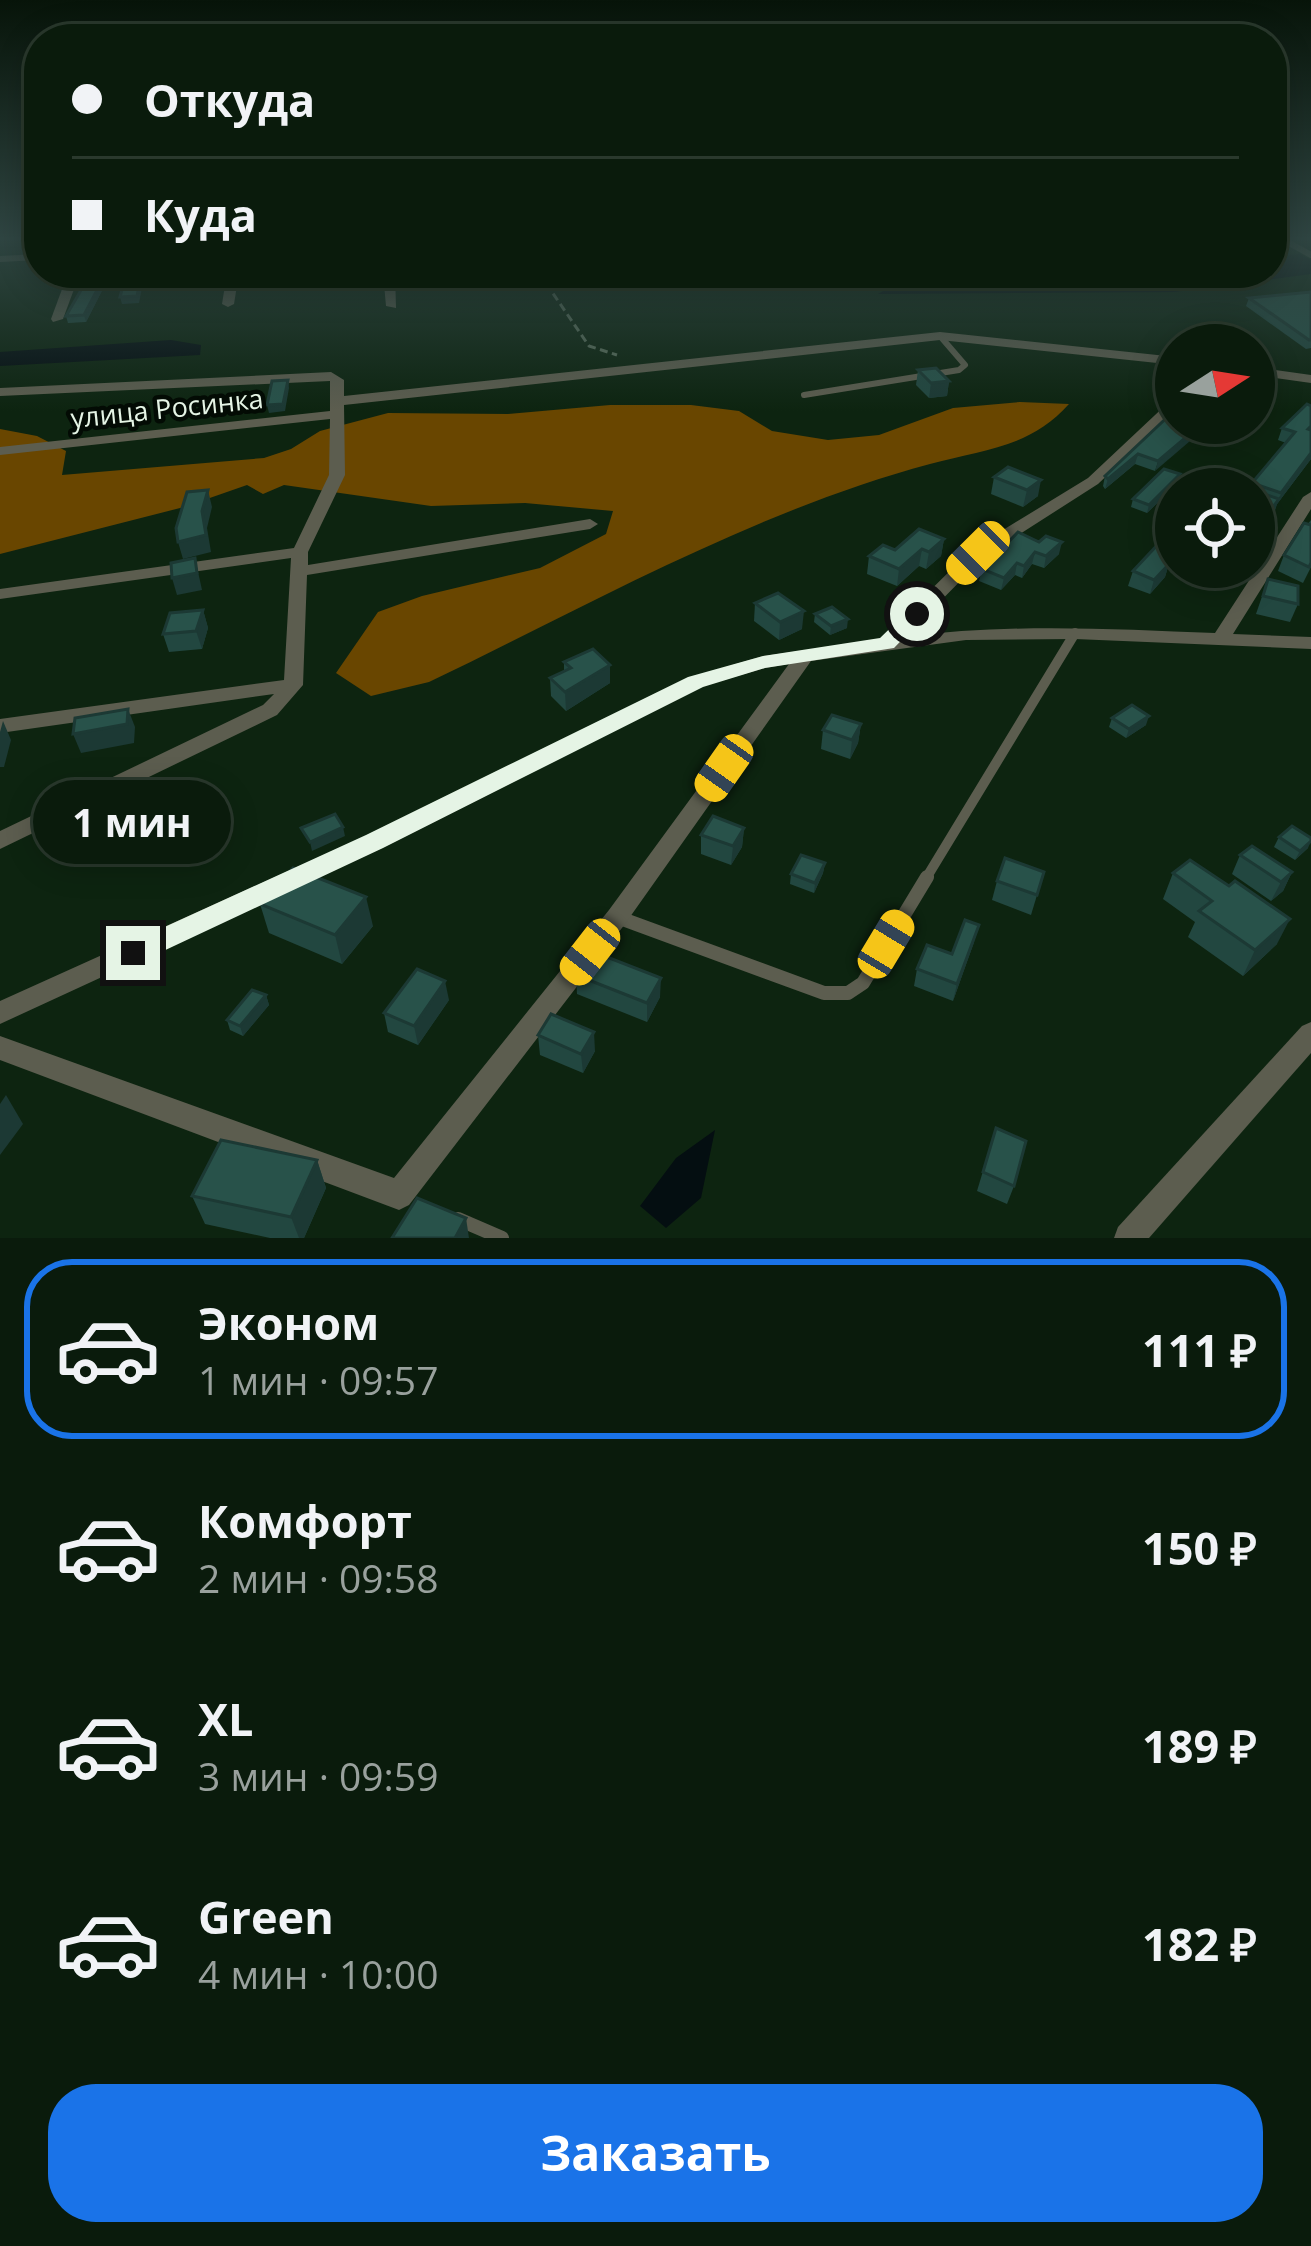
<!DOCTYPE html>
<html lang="ru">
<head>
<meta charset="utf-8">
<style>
	body { margin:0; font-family:"Open Sans",sans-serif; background:#132415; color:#f1f3f6; height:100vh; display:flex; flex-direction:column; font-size:45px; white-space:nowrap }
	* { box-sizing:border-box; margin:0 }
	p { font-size:39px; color:#99a19d }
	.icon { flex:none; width:66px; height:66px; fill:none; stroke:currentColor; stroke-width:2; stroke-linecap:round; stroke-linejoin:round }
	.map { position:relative; height:1238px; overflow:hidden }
	.drawer { display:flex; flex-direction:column; background:#0a1b0c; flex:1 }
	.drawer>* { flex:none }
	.top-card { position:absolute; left:24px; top:24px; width:1263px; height:264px; border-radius:48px; box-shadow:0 6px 30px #0003,0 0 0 3px #2a392d; display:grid; align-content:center; height:264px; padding:0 48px; background:#0a1b0c }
	.needle { width:78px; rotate:78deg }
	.fabs { position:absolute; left:1155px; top:324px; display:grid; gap:24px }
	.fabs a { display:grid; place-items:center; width:120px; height:120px; border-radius:50%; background:#0a1b0c; box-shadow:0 6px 30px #0003,0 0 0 3px #2a392d; font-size:60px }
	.end { position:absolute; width:54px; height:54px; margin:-27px; border:15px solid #e5f4e5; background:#111; box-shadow:0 0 0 6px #111 }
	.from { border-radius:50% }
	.bubble { position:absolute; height:84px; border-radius:42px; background:#0a1b0c; box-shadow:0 6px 30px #0003,0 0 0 3px #2a392d; font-size:39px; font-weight:700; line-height:84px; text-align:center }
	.car { position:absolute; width:36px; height:72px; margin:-36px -18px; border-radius:15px; box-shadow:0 0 9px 3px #0007; background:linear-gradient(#f5c518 24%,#345 0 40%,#f5c518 0 76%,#345 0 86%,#f5c518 0) }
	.top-card b { display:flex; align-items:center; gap:42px; height:114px; font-size:45px }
	.top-card b+b { border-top:3px solid #2a392d }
	.top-card i { width:30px; height:30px; background:#f1f3f6 }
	ul { padding:21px 0 0; list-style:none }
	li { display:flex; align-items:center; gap:36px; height:180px; margin:0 24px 18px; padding:0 24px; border:6px solid transparent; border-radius:48px }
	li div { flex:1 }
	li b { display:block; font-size:45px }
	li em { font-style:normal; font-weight:700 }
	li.current { border-color:#1a73e8 }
	li>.icon { width:108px; height:108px; stroke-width:1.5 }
	.primary-button { display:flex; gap:24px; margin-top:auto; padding:24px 48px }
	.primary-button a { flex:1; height:138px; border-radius:48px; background:#1a73e8; color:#fff; font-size:48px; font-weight:700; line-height:138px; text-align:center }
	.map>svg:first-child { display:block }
	.forest { fill:#694600 }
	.water { fill:#040e11 }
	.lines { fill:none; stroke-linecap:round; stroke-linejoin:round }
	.path { stroke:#5a6e5c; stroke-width:3; stroke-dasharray:8 4.5; stroke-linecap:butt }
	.service-far2 { stroke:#5c5d4f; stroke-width:6 }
	.service-far1 { stroke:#5c5d4f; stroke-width:10 }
	.service { stroke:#5c5d4f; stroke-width:14 }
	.minor { fill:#5c5d4f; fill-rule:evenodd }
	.wall { fill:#224740 }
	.shaded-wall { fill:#1c3934 }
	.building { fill:#28524a; stroke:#1c3934; stroke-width:3 }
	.route { fill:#e5f4e5 }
	.labels { text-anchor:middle; stroke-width:9; stroke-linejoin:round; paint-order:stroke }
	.far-street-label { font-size:27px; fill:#e5f4e5; stroke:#030b04 }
</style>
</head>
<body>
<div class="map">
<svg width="1311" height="1238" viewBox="0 0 1311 1238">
	<rect width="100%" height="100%" fill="#0d2410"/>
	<path class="forest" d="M1020,402l49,2c-39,44 -85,45 -139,60 -175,47 -339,140 -501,218l-58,14 -35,-23 42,-61 44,-16 118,-28 66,-34 7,-23 -88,-8 -94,3 -147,-21 -21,9 -16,-9 -63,22 -184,47v-125l37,7 29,15 -4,24 202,-17 27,-9 29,-18 68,-18 120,1 102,-9h81l48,6 33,20 56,9 51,-5 74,-27z"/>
	<g class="water">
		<path d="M1300,254l11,6v14l-137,18 -296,2 17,-10 46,1 39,-12h292v-16z"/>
		<path d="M171,340l30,5 -1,10 -200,11v-14z"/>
		<path d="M715,1130l-14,68 -35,30 -26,-22 36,-48z"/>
	</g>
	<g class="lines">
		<path class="path" d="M539,273l50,73 28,9"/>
		<g class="service-far2">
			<path d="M1280,238l31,17"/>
			<path d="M804,395l155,-25 6,-5 -25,-29"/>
		</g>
		<path class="service-far1" d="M925,880l150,-247"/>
		<g class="service">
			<path d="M617,917l207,76h24l15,-10 64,-106"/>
			<path d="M458,1219l44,19"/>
		</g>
		<g class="minor">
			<path d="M39,254v6l-39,2v-6z"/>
			<path d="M68,273h12l-17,46 -10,3 -2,-3z"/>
			<path d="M227,273h12l-5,31 -6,3 -6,-3z"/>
			<path d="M383,273h12l1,35 -10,-2z"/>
			<path d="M696,273h12l10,16 -2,2h-8z"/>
			<path d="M848,273h12l4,8 -10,2z"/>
			<path d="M940,332l236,25v8l-236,-25 -596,65 1,70 -37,77v13l282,-46 8,5 -8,5 -283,46 -4,110 -26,30 -277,134v-18l263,-126 11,-11 -274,39v-14l284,-39 7,-122 -291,41v-10l294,-41 35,-73 1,-56 -330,36v-8l330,-36v-30l-330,15v-8l331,-16 13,8v16z"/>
			<path d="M1254,367l57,8v8l-57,-8z"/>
			<path d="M1176,399v11l-78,74 -114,73 -79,80c103,-14 206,-8 310,-4l88,-136 8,-5v17l-78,125 78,3v12l-236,-10 -109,1 -155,21 -186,263 -216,281 -10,5 -399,-150v-24l394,142 215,-268 180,-246 -24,4 -62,18 -321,162 -382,176v-23l366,-165 323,-158 74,-22 117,-16 92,-91 116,-71 83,-78z"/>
			<path d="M1311,1022v31l-162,185h-35l4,-11 184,-201z"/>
		</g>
	</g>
	<g class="wall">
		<path d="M110,275l-24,47 -18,1 -2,-7z"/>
		<path d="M1311,292v56l-5,1 -60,-43 3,-8z"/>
		<path d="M918,370l31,11 -2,15 -18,2 -13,-13z"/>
		<path d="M1311,406v53l-34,45 -4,12 -19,-19v-8h-4l2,-6 34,-40 -8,-3 4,-12z"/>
		<path d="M1176,409l-21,62 -20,-7 -30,25 -2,-3 2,-10z"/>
		<path d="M1218,423h32l-9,8z"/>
		<path d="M1008,467l30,29 -15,11 -32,-13 3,-17z"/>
		<path d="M1180,474l-2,9 -31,30 -16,-6 2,-8z"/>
		<path d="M1311,520v47l-8,16 -25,-12 6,-16z"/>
		<path d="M1018,532l41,22 -15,14 -12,-4 -10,14 -7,-3 -14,15 -22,-9 3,-12z"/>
		<path d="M944,539l-3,17 -15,13 -7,-3 -22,20 -30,-12 2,-18z"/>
		<path d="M1175,559l-7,8 -3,10 -15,17 -22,-8 5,-15z"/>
		<path d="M1268,579l30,25 -8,18 -34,-8z"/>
		<path d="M755,603l47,26 -23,11 -25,-19z"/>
		<path d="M203,610l5,18 -6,21 -33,3 -6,-18z"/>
		<path d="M815,614l32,14 -17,7 -16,-13z"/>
		<path d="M564,662l46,21 -44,28 -15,-15 -1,-18 14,-7z"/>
		<path d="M1112,718l34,7 -20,13 -17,-11z"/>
		<path d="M861,724l-3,19 -8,16 -29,-10 2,-19z"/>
		<path d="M744,828l-2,19 -11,18 -30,-11v-19z"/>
		<path d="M1279,837l29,11 -13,12 -21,-13z"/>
		<path d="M1240,855l52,17 -9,19 -12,10 -39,-27z"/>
		<path d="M825,863l-2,10 -9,20 -24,-9 1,-10z"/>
		<path d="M1044,872l-13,43 -39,-15 5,-19z"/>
		<path d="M1173,873l104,71 -34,32 -55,-39 7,-15 -32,-23z"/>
		<path d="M260,904l113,22 -31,38 -73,-31z"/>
		<path d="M974,942l-21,59 -39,-15 3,-17 35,-15z"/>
		<path d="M576,975l84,22 -13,25 -70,-28z"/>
		<path d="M266,995l3,10 -26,31 -13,-6 -3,-10z"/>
		<path d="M449,1000l-31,45 -30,-13 -4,-19z"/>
		<path d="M538,1035l57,16 -12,22 -43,-18z"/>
		<path d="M996,1128l18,58 -7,18 -30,-13z"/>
		<path d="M317,1160l9,28 -22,50h-34l-65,-14 -13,-28z"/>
	</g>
	<g class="shaded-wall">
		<path d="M106,273l4,2 -24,47 -2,-7z"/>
		<path d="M141,276l2,7 -4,20 -17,1 -2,-7z"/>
		<path d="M288,380l1,8 -4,23 -16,2 -2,-8z"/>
		<path d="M949,381l-2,15 -18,2 2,-15z"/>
		<path d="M1203,423h8l-56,48 3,-10z"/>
		<path d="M1311,453v6l-34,45 -4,12 -19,25v-9z"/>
		<path d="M1138,454l-3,10 -30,25 3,-10z"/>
		<path d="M1180,474l-2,9 -31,30 2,-8z"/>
		<path d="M1041,480l-3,16 -15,11 4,-17z"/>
		<path d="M208,490l4,17 -5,21 4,24 -28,7 -5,-17 24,-31z"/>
		<path d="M944,539l-3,17 -15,13 3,-17z"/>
		<path d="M1062,542l-3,12 -15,14 2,-12z"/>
		<path d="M922,549l-3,17 -22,20 2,-17z"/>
		<path d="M1176,549l-1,10 -7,8 -3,10 -15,17 4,-14 12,-19z"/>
		<path d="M1035,552l-3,12 -10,14 2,-12z"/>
		<path d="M195,558l7,32 -25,5 -5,-17z"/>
		<path d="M1017,563l-2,12 -14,15 3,-12z"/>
		<path d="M203,610l5,18 -6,21 -6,-18z"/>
		<path d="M804,611l-2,18 -23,11 1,-18z"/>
		<path d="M848,619l-1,9 -17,7 1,-9z"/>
		<path d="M610,665v18l-44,28 -1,-19z"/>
		<path d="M128,709l7,18 -1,16 -53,10 -8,-19z"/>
		<path d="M1149,716l-3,9 -20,13 3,-9z"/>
		<path d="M3,721l8,19 -7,27h-4v-35z"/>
		<path d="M861,724l-3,19 -8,16 2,-19z"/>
		<path d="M343,827l2,9 -33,15 -2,-9z"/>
		<path d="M744,828l-2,19 -11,18 2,-19z"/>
		<path d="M1311,841l-3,7 -13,12 5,-9z"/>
		<path d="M825,863l-2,10 -9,20 1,-10z"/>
		<path d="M1292,872l-9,19 -12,10 10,-19z"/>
		<path d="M366,897l7,29 -31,38 -7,-29z"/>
		<path d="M1290,919l-13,25 -34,32 12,-26z"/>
		<path d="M979,925l-5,17 -21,59 4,-17z"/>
		<path d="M661,978l-1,19 -13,25v-19z"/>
		<path d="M445,981l4,19 -31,45 -4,-19z"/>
		<path d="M266,995l3,10 -26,31 -3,-10z"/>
		<path d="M594,1032l1,19 -12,22 -2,-19z"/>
		<path d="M6,1095l17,29 -23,31v-51z"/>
		<path d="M317,1160l9,28 -22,50h-5l-8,-21z"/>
		<path d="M466,1218l3,20h-14z"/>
	</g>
	<g class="building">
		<path d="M91,273h15l-22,42 -18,1z"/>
		<path d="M141,276l-4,20 -17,1 5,-19z"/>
		<path d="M1311,292v48h-2l-60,-42z"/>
		<path d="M936,368l13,13 -18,2 -13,-13z"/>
		<path d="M288,380l-5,24 -16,1 5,-24z"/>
		<path d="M1307,404l4,2v20l-3,3 3,1v23l-30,40 -29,-10 43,-51 -13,-4z"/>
		<path d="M1176,409v14h27l-45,38 -20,-7 -30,25 -3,-3z"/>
		<path d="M1008,467l33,13 -14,10 -33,-13z"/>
		<path d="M1164,469l16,5 -31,31 -16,-6z"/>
		<path d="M208,490l-6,21 4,24 -28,7 -2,-14 11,-36z"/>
		<path d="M1261,493l18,6 -25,33v-31z"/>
		<path d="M1304,523l7,2v38l-2,4 -25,-12z"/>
		<path d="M919,529l25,10 -15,13 -7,-3 -23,20 -30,-13 14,-11 12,5z"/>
		<path d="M1018,532l21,10 7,-6 16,6 -16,14 -11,-4 -11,14 -7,-3 -13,15 -22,-9z"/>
		<path d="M1163,539l13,4v6l-10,12 4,2 -16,17 -21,-9z"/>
		<path d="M195,558l2,15 -25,5 -1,-15z"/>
		<path d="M1268,579l30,7v18l-35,-8z"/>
		<path d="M778,593l26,18 -24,11 -25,-19z"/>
		<path d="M832,607l16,12 -17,7 -16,-12z"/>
		<path d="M203,610l-7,21 -33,3 7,-21z"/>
		<path d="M593,649l17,16 -45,27 -15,-14 21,-10 -7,-6z"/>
		<path d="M1132,705l17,11 -20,13 -17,-11z"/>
		<path d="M128,709l-1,15 -54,10 2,-16z"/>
		<path d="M832,715l29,9 -9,16 -29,-10z"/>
		<path d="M335,814l8,13 -33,15 -9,-14z"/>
		<path d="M713,816l31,12 -11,18 -32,-11z"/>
		<path d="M1292,826l19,12v3l-11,10 -21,-14z"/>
		<path d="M1252,846l40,26 -11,10 -41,-27z"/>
		<path d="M801,855l24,8 -10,20 -24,-9z"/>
		<path d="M1005,858l39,14 -7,23 -40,-14z"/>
		<path d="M1190,860l39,26 6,-5 55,38 -35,31 -56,-39 13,-10 -39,-28z"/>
		<path d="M293,868l73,29 -31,38 -75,-31z"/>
		<path d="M965,920l14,5 -22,59 -40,-15 10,-24 25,9z"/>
		<path d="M594,952l67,26 -14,25 -71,-28z"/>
		<path d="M417,969l28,12 -31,45 -30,-13z"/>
		<path d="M252,990l14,5 -26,31 -13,-6z"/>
		<path d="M551,1014l43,18 -13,22 -43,-19z"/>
		<path d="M996,1128l30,13 -12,45 -31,-14z"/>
		<path d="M221,1140l96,20 -26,57 -99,-21z"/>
		<path d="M417,1198l49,20 -11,20h-63z"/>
	</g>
	<linearGradient id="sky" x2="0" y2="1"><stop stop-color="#071409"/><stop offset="0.58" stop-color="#2f4542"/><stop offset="1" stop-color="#2f4542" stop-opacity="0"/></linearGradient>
	<rect width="1311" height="411" fill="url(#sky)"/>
	<path class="route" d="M910,609l17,5 -33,34 -129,20 -62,19 -320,161 -241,113h-19l-4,-8 4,-7 243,-111 322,-158 75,-21 117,-18z"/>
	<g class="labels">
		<g class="far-street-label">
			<text transform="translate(167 409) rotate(-6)" y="9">улица Росинка</text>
		</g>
	</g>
</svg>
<div class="fabs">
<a><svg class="needle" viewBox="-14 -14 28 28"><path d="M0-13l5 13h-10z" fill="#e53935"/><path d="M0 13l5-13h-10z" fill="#99a19d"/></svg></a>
<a><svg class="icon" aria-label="locate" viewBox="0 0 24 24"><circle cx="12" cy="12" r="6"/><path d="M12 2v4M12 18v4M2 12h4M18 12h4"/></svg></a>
</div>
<i class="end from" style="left:917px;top:614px"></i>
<i class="end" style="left:133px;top:953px"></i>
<div class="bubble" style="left:33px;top:780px;width:198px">1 мин</div>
<i class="car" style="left:978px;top:553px;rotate:225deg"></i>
<i class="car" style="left:724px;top:768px;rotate:215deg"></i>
<i class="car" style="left:886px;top:944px;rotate:31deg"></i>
<i class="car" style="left:590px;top:952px;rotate:218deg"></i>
<div class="top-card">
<b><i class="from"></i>Откуда</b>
<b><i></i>Куда</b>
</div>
</div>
<section class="drawer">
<ul>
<li class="current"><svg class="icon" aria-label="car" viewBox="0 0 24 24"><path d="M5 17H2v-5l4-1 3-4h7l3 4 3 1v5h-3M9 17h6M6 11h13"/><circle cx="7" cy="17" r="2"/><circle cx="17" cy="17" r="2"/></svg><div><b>Эконом</b><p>1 мин · 09:57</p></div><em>111 ₽</em></li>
<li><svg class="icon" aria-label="car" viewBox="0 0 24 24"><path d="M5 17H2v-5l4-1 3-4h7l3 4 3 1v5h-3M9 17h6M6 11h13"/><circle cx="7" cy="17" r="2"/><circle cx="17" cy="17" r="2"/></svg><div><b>Комфорт</b><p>2 мин · 09:58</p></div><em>150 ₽</em></li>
<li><svg class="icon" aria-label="car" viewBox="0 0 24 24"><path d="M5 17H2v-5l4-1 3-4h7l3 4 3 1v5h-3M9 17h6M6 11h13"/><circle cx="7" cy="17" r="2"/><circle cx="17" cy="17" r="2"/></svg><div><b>XL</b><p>3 мин · 09:59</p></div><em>189 ₽</em></li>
<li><svg class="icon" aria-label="car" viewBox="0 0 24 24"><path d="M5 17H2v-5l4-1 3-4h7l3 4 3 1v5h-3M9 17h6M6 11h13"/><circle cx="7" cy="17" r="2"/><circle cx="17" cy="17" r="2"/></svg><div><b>Green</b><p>4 мин · 10:00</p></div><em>182 ₽</em></li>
</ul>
<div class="primary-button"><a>Заказать</a></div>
</section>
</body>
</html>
